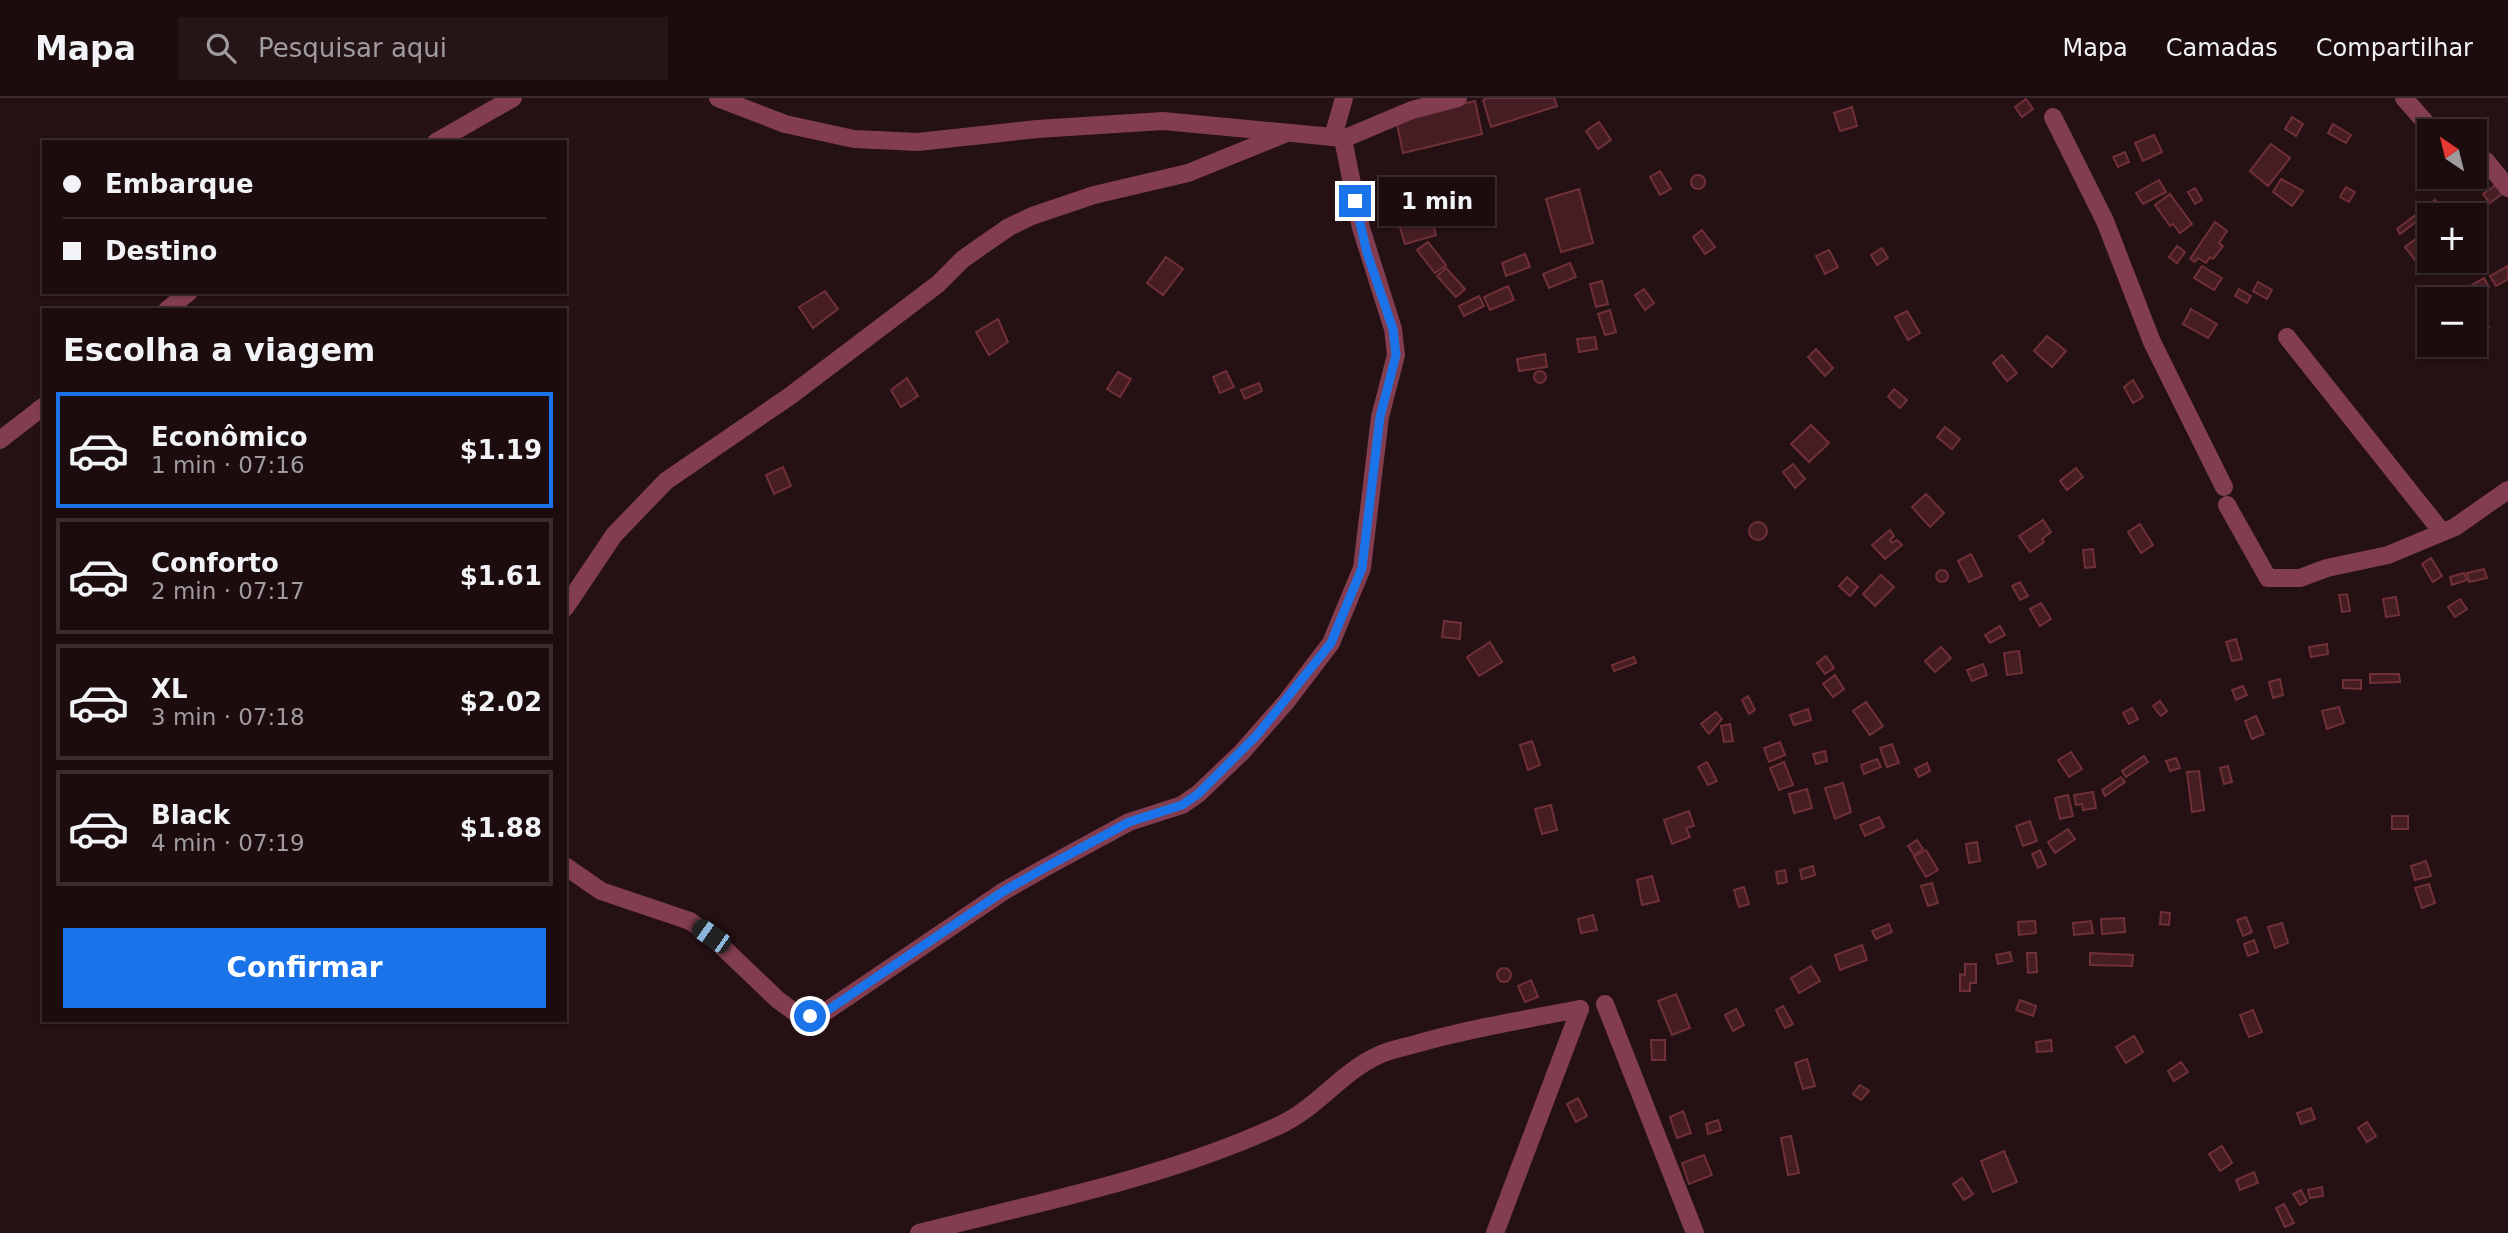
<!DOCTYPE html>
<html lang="pt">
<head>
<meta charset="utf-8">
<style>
	body { margin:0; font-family:"DejaVu Sans",sans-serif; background:#251517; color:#f1f3f6; height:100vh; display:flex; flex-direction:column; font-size:26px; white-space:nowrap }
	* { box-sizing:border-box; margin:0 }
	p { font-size:23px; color:#a09b9e }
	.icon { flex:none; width:38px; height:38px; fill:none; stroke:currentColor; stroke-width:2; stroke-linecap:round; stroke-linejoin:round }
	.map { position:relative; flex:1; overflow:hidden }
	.drawer { position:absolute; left:42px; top:210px; width:525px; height:714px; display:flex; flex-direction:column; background:#1c0c0e; border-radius:0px; box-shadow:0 2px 5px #0004,0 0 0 2px #3a2c2e }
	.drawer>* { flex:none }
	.hud { position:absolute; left:42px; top:42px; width:525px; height:154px; border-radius:0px; box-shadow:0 2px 5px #0004,0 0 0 2px #3a2c2e; display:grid; align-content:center; height:154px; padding:0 21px; background:#1c0c0e }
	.needle { width:46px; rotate:325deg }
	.buttons { position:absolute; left:2417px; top:21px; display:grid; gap:14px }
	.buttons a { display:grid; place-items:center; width:70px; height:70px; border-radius:0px; background:#1c0c0e; box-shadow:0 2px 5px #0004,0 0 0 2px #3a2c2e; font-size:35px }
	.end { position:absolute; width:32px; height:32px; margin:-16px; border:9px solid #1a73e8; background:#fff; box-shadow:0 0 0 4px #fff }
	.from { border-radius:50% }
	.bubble { position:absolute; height:49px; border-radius:0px; background:#1c0c0e; box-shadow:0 2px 5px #0004,0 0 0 2px #3a2c2e; font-size:23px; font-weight:700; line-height:49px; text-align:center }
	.car { position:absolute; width:21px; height:42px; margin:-21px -10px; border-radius:9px; box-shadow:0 0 5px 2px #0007; background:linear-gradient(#222 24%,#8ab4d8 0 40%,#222 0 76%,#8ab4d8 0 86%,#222 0) }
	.hud b { display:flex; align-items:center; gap:24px; height:66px; font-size:26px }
	.hud b+b { border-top:2px solid #3a2c2e }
	.hud i { width:18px; height:18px; background:#f1f3f6 }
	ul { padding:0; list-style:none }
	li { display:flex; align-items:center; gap:21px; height:116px; margin:0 14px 10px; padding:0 7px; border:4px solid #3a2c2e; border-radius:0px }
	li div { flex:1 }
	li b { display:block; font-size:26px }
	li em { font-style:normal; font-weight:700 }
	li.selected { border-color:#1a73e8 }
	li>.icon { width:63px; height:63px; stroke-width:1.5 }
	h2 { padding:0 21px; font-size:32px; line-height:84px }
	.cta { display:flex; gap:14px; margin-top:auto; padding:14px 21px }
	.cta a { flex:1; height:80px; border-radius:0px; background:#1a73e8; color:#fff; font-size:28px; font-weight:700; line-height:80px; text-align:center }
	header { display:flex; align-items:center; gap:42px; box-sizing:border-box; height:98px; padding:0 35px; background:#1c0c0e; border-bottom:2px solid #3a2c2e }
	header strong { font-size:33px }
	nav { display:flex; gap:38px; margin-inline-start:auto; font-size:24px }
	.search { width:490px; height:63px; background:#251517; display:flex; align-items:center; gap:18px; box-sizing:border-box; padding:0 24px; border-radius:0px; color:#a09b9e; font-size:26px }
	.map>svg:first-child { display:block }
	.building { fill:#451d22; stroke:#703038; stroke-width:2 }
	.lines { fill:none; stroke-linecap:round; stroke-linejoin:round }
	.minor { stroke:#823e50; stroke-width:18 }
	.route { stroke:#1a73e8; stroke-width:9 }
</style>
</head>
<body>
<header>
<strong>Mapa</strong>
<div class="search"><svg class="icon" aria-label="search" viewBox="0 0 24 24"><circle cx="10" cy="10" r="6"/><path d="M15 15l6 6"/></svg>Pesquisar aqui</div>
<nav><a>Mapa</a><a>Camadas</a><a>Compartilhar</a></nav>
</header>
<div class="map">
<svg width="2508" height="1135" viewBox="0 0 2508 1135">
	<rect width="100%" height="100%" fill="#251013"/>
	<g class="building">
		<path d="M1488,0h66l3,8 -66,21 -8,-27z"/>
		<path d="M2026,1l7,10 -11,8 -7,-10z"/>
		<path d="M1475,3l7,33 -79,19 -7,-34z"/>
		<path d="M1852,9l5,19 -17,5 -6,-18z"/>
		<path d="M2292,19l11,7 -7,12 -11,-7z"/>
		<path d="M1599,24l12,18 -13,9 -12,-18z"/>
		<path d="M2333,26l18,11 -5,8 -18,-10z"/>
		<path d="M2154,37l8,17 -19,9 -8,-18z"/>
		<path d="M2271,46l19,14 -22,28 -18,-15z"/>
		<path d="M2125,54l4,10 -11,5 -5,-10z"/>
		<path d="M1660,73l11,18 -11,6 -10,-18z"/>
		<circle cx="1698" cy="84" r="7"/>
		<path d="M2281,81l22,12 -11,15 -19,-14z"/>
		<path d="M2159,82l7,12 -23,12 -7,-11z"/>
		<path d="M1421,84l15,53 -31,9 -16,-53z"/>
		<path d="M2497,86l7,8 -14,11 -7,-9z"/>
		<path d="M2346,89l9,5 -6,10 -9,-5z"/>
		<path d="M2195,90l7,12 -7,4 -7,-12z"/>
		<path d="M1579,91l14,54 -32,9 -15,-53z"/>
		<path d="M2170,96l22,30 -12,9 -7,-9 -3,2 -15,-21z"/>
		<path d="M2435,102l8,10 -6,5h-7l-6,-6z"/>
		<path d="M2418,115l3,5 -21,16 -3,-5z"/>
		<path d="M2478,122l10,13 -14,11v-22z"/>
		<path d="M2215,124l12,9 -8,12 4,3 -10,13 -3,-2 -4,6 -8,-5 -3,4 -5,-3z"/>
		<path d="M1702,132l13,17 -10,7 -12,-17z"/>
		<path d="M2418,139l11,13v6l-10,9 -14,-18z"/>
		<path d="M1428,144l18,23 -11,8 -18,-23z"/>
		<path d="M2177,148l8,6 -8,11 -8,-6z"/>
		<path d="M1882,150l6,10 -11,7 -6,-10z"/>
		<path d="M1829,152l9,17 -13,7 -9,-18z"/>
		<path d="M1525,156l5,13 -24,9 -4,-13z"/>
		<path d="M1166,159l17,12 -20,26 -16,-12z"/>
		<path d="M1570,165l6,14 -27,11 -6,-14z"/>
		<path d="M2202,168l20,12 -8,12 -20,-12z"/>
		<path d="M2508,168v13l-12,7 -6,-10z"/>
		<path d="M1446,170l19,21 -9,8 -19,-21z"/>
		<path d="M2484,180l5,9 -12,7 -5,-9z"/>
		<path d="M1602,183l6,23 -12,3 -6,-23z"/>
		<path d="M2258,184l14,8 -5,9 -14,-8z"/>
		<path d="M1508,188l6,14 -24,10 -6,-13z"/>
		<path d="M1644,191l10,14 -9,7 -10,-15z"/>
		<path d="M2239,191l12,7 -4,7 -12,-7z"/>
		<path d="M825,193l13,18 -25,19 -14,-21z"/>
		<path d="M1479,198l5,10 -20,10 -5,-10z"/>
		<path d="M2191,211l26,15 -9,14 -25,-14z"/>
		<path d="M1610,212l6,22 -11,3 -7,-21z"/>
		<path d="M1907,213l13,22 -12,7 -13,-23z"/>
		<path d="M2474,216l3,6 6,-4 6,11 -15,8z"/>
		<path d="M998,221l10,23 -19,13 -13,-23z"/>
		<path d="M2047,238l19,15 -14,16 -18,-16z"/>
		<path d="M1595,239l2,12 -18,3 -2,-13z"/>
		<path d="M1816,251l17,19 -8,8 -17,-19z"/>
		<path d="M1545,256l2,13 -28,4 -2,-12z"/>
		<path d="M2002,257l15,18 -10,8 -14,-18z"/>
		<circle cx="1540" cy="279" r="6"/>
		<path d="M1226,273l8,16 -14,6 -7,-16z"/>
		<path d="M1118,274l13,7 -11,18 -13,-8z"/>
		<path d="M907,280l11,18 -17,11 -10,-17z"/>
		<path d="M2133,282l10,17 -10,6 -9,-16z"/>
		<path d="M1259,285l3,8 -17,8 -4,-9z"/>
		<path d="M1894,291l13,11 -7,8 -12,-11z"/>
		<path d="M1811,327l18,18 -20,19 -18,-18z"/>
		<path d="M1945,329l15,12 -8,10 -15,-12z"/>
		<path d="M1793,366l12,15 -10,9 -12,-16z"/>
		<path d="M783,369l8,19 -17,8 -8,-19z"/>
		<path d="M2076,370l7,9 -16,13 -7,-9z"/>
		<path d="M1926,396l18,19 -14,14 -18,-20z"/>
		<path d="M2043,422l8,12 -9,7 2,3 -14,10 -11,-16z"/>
		<circle cx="1758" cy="433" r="9"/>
		<path d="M2140,426l13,21 -12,8 -13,-21z"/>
		<path d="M1890,432l4,6 -4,4 2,3 5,-3 5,5 -17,14 -13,-14z"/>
		<path d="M2093,451l2,18 -10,1 -2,-18z"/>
		<path d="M1971,456l11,22 -13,6 -11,-21z"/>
		<path d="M2431,460l11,18 -9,6 -11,-18z"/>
		<path d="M2484,471l3,9 -18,4 -2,-9z"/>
		<circle cx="1942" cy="478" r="6"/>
		<path d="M2464,475l3,7 -15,5 -2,-8z"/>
		<path d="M1881,477l13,12 -19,19 -12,-12z"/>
		<path d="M1847,479l11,10 -8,9 -11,-10z"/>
		<path d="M2020,484l8,14 -8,4 -8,-14z"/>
		<path d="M2347,496l3,17 -8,1 -3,-17z"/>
		<path d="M2396,499l3,18 -13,2 -3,-18z"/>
		<path d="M2460,501l7,10 -12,8 -7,-10z"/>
		<path d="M2041,505l10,16 -11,7 -10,-17z"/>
		<path d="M1444,523l17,2 -1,16 -18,-2z"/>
		<path d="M2000,528l5,9 -15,8 -5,-8z"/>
		<path d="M2236,541l6,20 -10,2 -6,-19z"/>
		<path d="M1490,544l12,20 -23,14 -12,-19z"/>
		<path d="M2327,546l1,10 -17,3 -2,-10z"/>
		<path d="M1941,549l10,11 -16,14 -10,-11z"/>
		<path d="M2019,553l3,22 -15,2 -3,-22z"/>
		<path d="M1826,558l8,12 -9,6 -8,-11z"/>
		<path d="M1634,559l2,6 -22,8 -2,-6z"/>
		<path d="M1983,566l4,11 -15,6 -5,-11z"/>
		<path d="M2370,576h29l1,8 -30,1z"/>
		<path d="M1835,577l9,14 -11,8 -10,-13z"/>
		<path d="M2280,581l3,16 -10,3 -4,-16z"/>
		<path d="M2343,582h18v9l-18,-1z"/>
		<path d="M2243,588l4,9 -11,5 -4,-10z"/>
		<path d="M1748,598l7,14 -6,4 -7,-14z"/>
		<path d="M2160,603l7,10 -6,5 -8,-10z"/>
		<path d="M1866,604l17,24 -13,9 -17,-24z"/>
		<path d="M2339,609l5,16 -17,6 -5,-18z"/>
		<path d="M2132,610l6,11 -9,5 -6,-11z"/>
		<path d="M1808,611l3,11 -17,5 -4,-10z"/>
		<path d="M1716,614l6,7 -13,15 -8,-10z"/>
		<path d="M2256,618l8,18 -12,5 -7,-18z"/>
		<path d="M1730,626l3,17 -9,1 -3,-16z"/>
		<path d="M1532,643l8,24 -12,5 -8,-25z"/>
		<path d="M1780,644l5,13 -16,7 -5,-14z"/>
		<path d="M1892,646l7,19 -12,4 -7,-19z"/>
		<path d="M1825,653l2,10 -11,3 -3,-10z"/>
		<path d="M2071,654l11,17 -13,8 -11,-17z"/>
		<path d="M2144,658l4,6 -22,15 -4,-6z"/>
		<path d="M2176,660l4,10 -10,3 -4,-10z"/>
		<path d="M1877,661l4,8 -17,7 -3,-9z"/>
		<path d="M1707,664l10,19 -9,4 -10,-18z"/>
		<path d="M1784,664l9,23 -14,5 -9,-22z"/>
		<path d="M1927,665l3,8 -11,6 -4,-8z"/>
		<path d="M2228,668l4,16 -8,2 -4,-16z"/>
		<path d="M2199,673l5,39 -12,2 -5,-40z"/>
		<path d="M2121,679l4,5 -20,14 -3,-6z"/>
		<path d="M1843,685l8,29 -16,7 -10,-31z"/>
		<path d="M1807,691l5,19 -18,5 -5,-19z"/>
		<path d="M2093,694l3,16 -13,2 -1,-6 -6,1 -2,-10z"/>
		<path d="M2068,697l5,21 -13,3 -5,-21z"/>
		<path d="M1551,707l6,25 -15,4 -7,-25z"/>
		<path d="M1689,713l5,15 -8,2 4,9 -18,7 -8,-24z"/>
		<rect x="2392" y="718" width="16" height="13"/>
		<path d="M1879,719l5,10 -19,9 -5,-11z"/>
		<path d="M2030,723l7,20 -14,5 -7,-20z"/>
		<path d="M2068,731l7,10 -20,14 -7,-11z"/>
		<path d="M1917,742l6,9 -9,6 -6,-9z"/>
		<path d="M1977,744l3,19 -11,2 -3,-19z"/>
		<path d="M1926,752l12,20 -12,7 -12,-20z"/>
		<path d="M2040,752l6,14 -8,4 -6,-14z"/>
		<path d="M2426,763l5,15 -16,4 -4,-14z"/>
		<path d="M1813,768l2,9 -13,4 -2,-9z"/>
		<path d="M1785,772l2,12 -9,2 -2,-12z"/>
		<path d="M1652,778l7,25 -17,4 -5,-25z"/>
		<path d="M1932,785l6,20 -10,3 -7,-20z"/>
		<path d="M2429,786l6,19 -13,5 -7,-20z"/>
		<path d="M1744,789l5,17 -10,3 -5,-17z"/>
		<path d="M2161,814l9,1 -1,12 -9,-1z"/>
		<path d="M1593,817l4,15 -16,3 -3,-14z"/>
		<path d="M2246,819l6,15 -9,4 -6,-16z"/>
		<path d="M2124,820l1,14 -23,2 -1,-15z"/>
		<path d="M2035,823l1,12 -17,2 -1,-13z"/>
		<path d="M2091,823l2,12 -19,2 -1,-12z"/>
		<path d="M2282,825l6,20 -13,5 -7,-21z"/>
		<path d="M1889,826l3,8 -16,7 -4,-8z"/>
		<path d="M2254,842l4,12 -10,4 -4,-12z"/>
		<path d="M1862,847l5,15 -27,10 -5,-15z"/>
		<path d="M2010,854l2,9 -14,3 -2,-9z"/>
		<path d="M2027,855h9l1,19 -9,1z"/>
		<path d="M2090,855l43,2 -1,11 -42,-1z"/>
		<path d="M1965,866h11v19h-6v8h-10v-17l5,1z"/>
		<path d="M1811,868l9,15 -21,12 -8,-15z"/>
		<circle cx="1504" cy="877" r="7"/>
		<path d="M1531,882l7,17 -13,5 -7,-16z"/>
		<path d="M1676,896l14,34 -18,7 -14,-34z"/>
		<path d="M2020,902l16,6 -3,10 -17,-6z"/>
		<path d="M1783,908l10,18 -8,4 -9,-18z"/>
		<path d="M1736,911l8,16 -11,6 -8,-16z"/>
		<path d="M2253,912l9,22 -13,5 -9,-22z"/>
		<path d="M2134,938l9,16 -17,11 -10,-16z"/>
		<path d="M1651,942h14v20h-13z"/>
		<path d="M2051,942l1,11 -15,1 -1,-10z"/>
		<path d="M1807,961l8,27 -12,3 -8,-26z"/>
		<path d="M2181,964l7,10 -14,9 -6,-10z"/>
		<path d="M1860,987l9,6 -8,9 -8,-6z"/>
		<path d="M1578,1000l9,18 -11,6 -9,-18z"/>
		<path d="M2311,1010l4,11 -14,5 -4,-11z"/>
		<path d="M1683,1013l8,22 -14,5 -7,-21z"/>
		<path d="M1718,1022l3,10 -13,4 -2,-10z"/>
		<path d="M2367,1024l9,14 -9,6 -9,-14z"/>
		<path d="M1791,1038l8,37 -11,2 -7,-37z"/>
		<path d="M2222,1048l10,17 -12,8 -11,-17z"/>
		<path d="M2004,1053l13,31 -24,10 -12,-31z"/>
		<path d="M1704,1057l8,20 -23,9 -7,-21z"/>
		<path d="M2254,1074l4,11 -18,7 -4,-10z"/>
		<path d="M1962,1080l11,16 -9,6 -11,-16z"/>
		<path d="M2322,1089l1,9 -13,2 -2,-8z"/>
		<path d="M2301,1092l6,11 -7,4 -7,-11z"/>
		<path d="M2284,1106l10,19 -9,4 -9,-19z"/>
	</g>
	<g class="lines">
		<g class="minor">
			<path d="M718,0l67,26 69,15 64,3 119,-13 126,-8 170,16"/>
			<path d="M2404,0l29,33"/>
			<path d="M2053,19l52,104 47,121 72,145"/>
			<path d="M1343,41l69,-29 46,-12"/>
			<path d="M436,44l77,-44"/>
			<path d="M2474,57l12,6 22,27"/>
			<path d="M167,212l22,-18"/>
			<path d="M2287,239l155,195"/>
			<path d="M0,342l44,-34"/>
			<path d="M2227,407l41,73h32l27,-10 61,-13 67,-28 53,-37"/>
			<path d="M565,510l49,-73 52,-54 124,-85 148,-112 25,-25 46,-32 23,-11 62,-21 94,-22 99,-40"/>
			<path d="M565,768l36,25 89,30 21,15 67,64 22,16 18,-1 10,-5 176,-119 44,-25 81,-44 53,-17 16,-11 44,-42 44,-50 45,-59 31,-75 18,-151 16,-62 -3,-26 -32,-101 -18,-89 -10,-2 11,-39"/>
			<path d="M1605,906l90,229"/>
			<path d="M919,1135c121,-31 246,-55 361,-108 37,-17 61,-53 99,-70 12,-6 27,-8 40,-12 53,-15 108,-24 161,-34"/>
			<path d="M1495,1135l85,-224"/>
		</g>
	</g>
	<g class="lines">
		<path class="route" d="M810,918l18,-6 176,-119 44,-25 81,-44 53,-17 16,-11 59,-59 74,-92 31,-75 18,-151 16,-62 -3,-26 -26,-76 -12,-52"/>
	</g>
</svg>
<div class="buttons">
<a><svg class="needle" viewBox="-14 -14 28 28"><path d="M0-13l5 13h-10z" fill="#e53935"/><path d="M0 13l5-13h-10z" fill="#a09b9e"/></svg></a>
<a>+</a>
<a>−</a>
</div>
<i class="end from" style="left:810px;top:918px"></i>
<i class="end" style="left:1355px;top:103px"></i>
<div class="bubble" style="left:1379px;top:79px;width:116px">1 min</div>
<i class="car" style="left:711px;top:838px;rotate:305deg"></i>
<div class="hud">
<b><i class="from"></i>Embarque</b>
<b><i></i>Destino</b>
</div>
<section class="drawer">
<h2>Escolha a viagem</h2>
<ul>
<li class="selected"><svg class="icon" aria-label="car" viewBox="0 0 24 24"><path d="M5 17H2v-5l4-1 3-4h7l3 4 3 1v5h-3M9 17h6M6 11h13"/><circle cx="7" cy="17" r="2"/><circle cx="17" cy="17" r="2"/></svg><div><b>Econômico</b><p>1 min · 07:16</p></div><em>$1.19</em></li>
<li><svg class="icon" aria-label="car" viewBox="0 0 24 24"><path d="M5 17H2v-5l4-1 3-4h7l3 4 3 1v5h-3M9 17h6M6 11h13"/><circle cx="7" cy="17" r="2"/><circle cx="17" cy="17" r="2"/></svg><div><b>Conforto</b><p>2 min · 07:17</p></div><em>$1.61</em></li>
<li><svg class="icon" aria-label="car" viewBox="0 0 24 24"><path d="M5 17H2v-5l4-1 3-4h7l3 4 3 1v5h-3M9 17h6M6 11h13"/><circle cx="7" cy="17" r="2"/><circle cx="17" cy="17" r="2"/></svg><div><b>XL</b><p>3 min · 07:18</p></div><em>$2.02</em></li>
<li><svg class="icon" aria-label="car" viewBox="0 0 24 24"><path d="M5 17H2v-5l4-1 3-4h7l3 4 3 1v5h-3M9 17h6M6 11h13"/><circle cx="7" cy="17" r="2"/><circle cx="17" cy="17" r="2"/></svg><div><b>Black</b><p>4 min · 07:19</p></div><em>$1.88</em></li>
</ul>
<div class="cta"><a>Confirmar</a></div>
</section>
</div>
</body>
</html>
